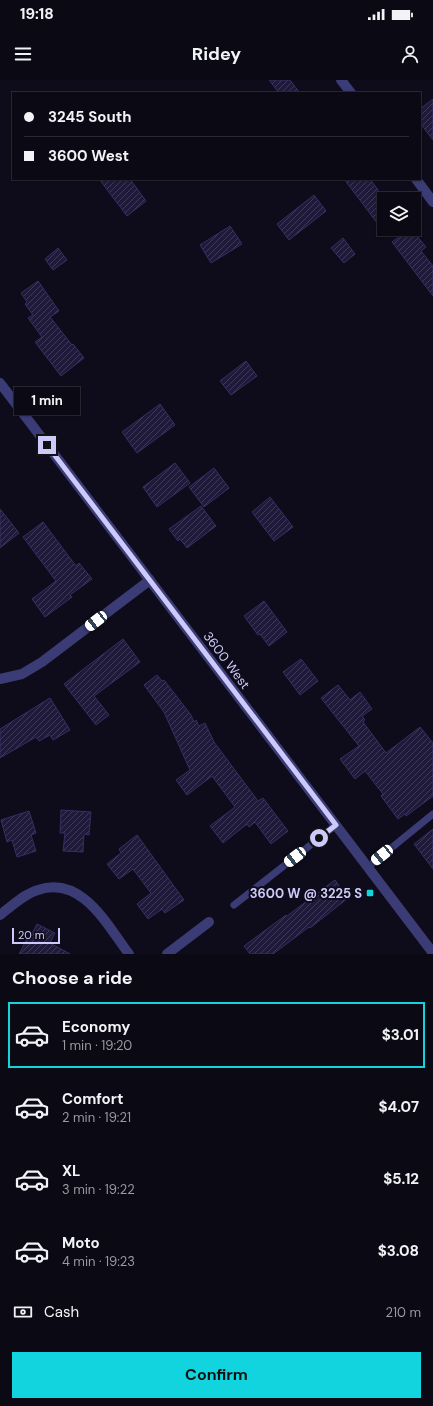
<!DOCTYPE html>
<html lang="en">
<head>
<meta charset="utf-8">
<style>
	body { margin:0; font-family:"DM Sans",sans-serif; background:#181722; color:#f1f3f6; height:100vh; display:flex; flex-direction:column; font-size:15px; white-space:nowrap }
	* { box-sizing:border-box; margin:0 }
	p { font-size:13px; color:#999aa0 }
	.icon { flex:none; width:22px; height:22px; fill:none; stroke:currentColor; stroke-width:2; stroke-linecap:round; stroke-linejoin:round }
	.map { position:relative; height:874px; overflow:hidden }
	.panel { display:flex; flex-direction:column; background:#0a0914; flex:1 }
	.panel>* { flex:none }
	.guide { position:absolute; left:12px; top:12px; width:409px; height:88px; border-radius:0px; box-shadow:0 1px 3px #0004,0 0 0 1px #2a2a34; display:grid; align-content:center; height:88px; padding:0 12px; background:#0a0914 }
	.tools { position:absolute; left:377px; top:112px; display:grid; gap:8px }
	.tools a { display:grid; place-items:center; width:44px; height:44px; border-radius:0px; background:#0a0914; box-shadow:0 1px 3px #0004,0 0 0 1px #2a2a34; font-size:20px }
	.scale { position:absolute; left:12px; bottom:10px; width:48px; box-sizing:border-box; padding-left:4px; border:2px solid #cdcafb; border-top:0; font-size:11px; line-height:14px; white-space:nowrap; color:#cdcafb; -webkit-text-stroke:3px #0e0c1a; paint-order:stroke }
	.end { position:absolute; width:18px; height:18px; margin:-9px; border:5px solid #cdcafb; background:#111; box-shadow:0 0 0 2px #111 }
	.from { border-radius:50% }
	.bubble { position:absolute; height:28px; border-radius:0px; background:#0a0914; box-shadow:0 1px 3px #0004,0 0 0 1px #2a2a34; font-size:13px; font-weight:700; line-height:28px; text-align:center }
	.car { position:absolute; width:12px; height:24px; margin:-12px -6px; border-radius:5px; box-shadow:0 0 3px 1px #0007; background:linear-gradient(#fff 24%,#345 0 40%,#fff 0 76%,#345 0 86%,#fff 0) }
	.guide b { display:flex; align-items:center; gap:14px; height:38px; font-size:15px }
	.guide b+b { border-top:1px solid #2a2a34 }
	.guide i { width:10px; height:10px; background:#f1f3f6 }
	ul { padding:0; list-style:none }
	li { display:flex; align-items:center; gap:12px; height:66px; margin:0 8px 6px; padding:0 4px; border:2px solid transparent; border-radius:0px }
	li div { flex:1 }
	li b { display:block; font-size:15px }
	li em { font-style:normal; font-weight:700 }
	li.selected { border-color:#12d4de }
	li>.icon { width:36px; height:36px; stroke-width:1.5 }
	h2 { padding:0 12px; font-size:18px; line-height:48px }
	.pay { display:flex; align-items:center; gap:10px; height:44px; padding:0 12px; font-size:15px }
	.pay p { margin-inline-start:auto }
	.primary-button { display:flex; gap:8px; margin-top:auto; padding:8px 12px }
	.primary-button a { flex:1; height:46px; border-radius:0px; background:#12d4de; color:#111; font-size:16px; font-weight:700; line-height:46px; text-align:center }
	.status { display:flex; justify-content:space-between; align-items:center; height:28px; padding:0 20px; background:#0a0914; direction:ltr }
	.status svg { height:11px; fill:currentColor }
	header { display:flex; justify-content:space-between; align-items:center; height:52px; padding:0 12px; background:#0a0914; font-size:18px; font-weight:700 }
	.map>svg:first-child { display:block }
	.building { fill:url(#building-hatch); stroke:#362e64 }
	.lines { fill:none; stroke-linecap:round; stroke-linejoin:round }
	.service { stroke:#3b3b76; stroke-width:7 }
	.minor { stroke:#3b3b76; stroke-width:10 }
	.tertiary { stroke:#3b3b76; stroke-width:10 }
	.route { stroke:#cdcafb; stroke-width:5 }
	.poi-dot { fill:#12d4de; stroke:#0e0c1a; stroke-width:1.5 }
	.labels { text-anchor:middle; stroke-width:4; stroke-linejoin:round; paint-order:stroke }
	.street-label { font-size:13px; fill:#cdcafb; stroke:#0e0c1a }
	.poi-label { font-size:13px; font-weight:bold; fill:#cdcafb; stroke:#0e0c1a; text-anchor:end }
</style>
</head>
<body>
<div class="status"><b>19:18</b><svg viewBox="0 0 49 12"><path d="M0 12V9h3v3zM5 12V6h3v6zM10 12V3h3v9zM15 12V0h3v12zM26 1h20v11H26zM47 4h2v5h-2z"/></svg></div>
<header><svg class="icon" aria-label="menu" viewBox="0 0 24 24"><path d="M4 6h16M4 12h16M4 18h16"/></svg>Ridey<svg class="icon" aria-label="person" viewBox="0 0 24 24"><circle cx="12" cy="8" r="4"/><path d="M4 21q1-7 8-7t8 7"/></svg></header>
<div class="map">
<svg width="433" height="874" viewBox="0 0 433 874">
	<defs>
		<pattern id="building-hatch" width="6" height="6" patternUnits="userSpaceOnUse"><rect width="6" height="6" fill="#1f1a3a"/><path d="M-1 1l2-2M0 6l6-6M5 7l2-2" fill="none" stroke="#3e3a57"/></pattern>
	</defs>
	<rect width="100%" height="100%" fill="#0e0c1a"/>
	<g class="building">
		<path d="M269,0h21l10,13h-21z"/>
		<path d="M433,19v41l-13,-17v-14z"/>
		<path d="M99,99h31l16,22 -19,15z"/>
		<path d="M344,99h26l14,19v34z"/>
		<path d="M314,115l12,16 -37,29 -12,-16z"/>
		<path d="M230,146l12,18 -31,19 -11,-18z"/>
		<path d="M408,150l5,7 3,-2 10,12 -5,4 12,15v30l-41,-54z"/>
		<path d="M343,158l12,16 -11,9 -13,-15z"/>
		<path d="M58,168l9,12 -14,10 -8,-11z"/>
		<path d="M38,201l21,30 -9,6 22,28 1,-1 11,14 -23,18 -26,-34 7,-5 -14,-19 5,-3 -8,-11 2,-2 -6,-9z"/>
		<path d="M246,281l11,15 -26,19 -11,-14z"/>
		<path d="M160,324l15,21 -38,28 -15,-21z"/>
		<path d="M175,383l15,20 -33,24 -14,-20z"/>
		<path d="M214,388l15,20 -25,19 -15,-20z"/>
		<path d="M270,417l23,30 -19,14 -22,-29z"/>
		<path d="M201,426l15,20 -29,22 -7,-9 -2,2 -9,-12z"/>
		<path d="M0,429l19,24 -19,15z"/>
		<path d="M43,442l33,44 3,-3 13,16 -22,16 2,2 -27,20 -13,-18 24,-18 -33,-44z"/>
		<path d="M264,521l23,31 -18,14 -9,-12 -2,1 -14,-19z"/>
		<path d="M123,559l17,23 -46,34 15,19 -13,10 -32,-41z"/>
		<path d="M301,579l17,22 -18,14 -17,-23z"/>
		<path d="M157,595l5,6 2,-1 27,35 3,7 2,-2 3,6 6,-3 9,19 44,59 5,-3 25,33 -17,13 -16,-22 -6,5 -2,-3 -24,19 -13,-17 25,-19 -23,-31 -25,19 -11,-15 14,-10 -26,-58 -20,-27z"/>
		<path d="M338,605l12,15 10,-8 12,17 -10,7 3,4 -2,2 23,31 34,-26 13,16v53l-27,20 -1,-2 -7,5 -17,-23 2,-2 -18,-23 -10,8 -15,-20 19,-13 -38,-48z"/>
		<path d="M50,618l20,32 -17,10 -3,-5 -11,6 -3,-4 -36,21v-29z"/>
		<path d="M61,730l30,2 -2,23 -5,-1 -1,18 -20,-1 2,-18h-5z"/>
		<path d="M29,731l7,22 -5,2 5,16 -19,6 -5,-17 -5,2 -6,-22z"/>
		<path d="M433,749v40l-19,-25z"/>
		<path d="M137,755l47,65 -19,13 -3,-4 -14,10 -11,-15 14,-11 -18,-24 -14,10 -12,-15 14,-11 -2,-4z"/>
		<path d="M335,800l13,18 -38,30 -1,-1 -36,27h-23l-6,-8 42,-31 1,1z"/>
		<path d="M37,844l18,9 -5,10 20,11h-51l9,-17 2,1z"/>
	</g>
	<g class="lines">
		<g class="service">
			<path d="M368,787l65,-53"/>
			<path d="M234,825l102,-80"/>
		</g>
		<g class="minor">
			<path d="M341,0l10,13"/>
			<path d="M416,99l17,23"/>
			<path d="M0,599l22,-5 20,-12 108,-82"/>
			<path d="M0,835c12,-9 24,-21 38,-25 44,-15 69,35 91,64"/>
			<path d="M167,874l42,-32"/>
		</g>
		<path class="tertiary" d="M0,303l433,570"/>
	</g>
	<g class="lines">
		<path class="route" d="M47,365l289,380 -17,13"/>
	</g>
	<rect class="poi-dot" x="366" y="809" width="8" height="8" rx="2"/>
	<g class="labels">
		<g class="street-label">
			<text transform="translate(227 580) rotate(53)" y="5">3600 West</text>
		</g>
		<g class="poi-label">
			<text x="362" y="818">3600 W @ 3225 S</text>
		</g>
	</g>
</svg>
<div class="tools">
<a><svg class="icon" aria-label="layers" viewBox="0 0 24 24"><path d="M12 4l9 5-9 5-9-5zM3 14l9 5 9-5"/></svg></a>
</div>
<div class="scale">20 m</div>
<i class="end from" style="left:319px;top:758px"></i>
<i class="end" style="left:47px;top:365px"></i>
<div class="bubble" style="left:14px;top:307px;width:66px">1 min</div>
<i class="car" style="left:96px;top:541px;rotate:232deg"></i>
<i class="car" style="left:382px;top:775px;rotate:231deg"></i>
<i class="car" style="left:295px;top:777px;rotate:232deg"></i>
<div class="guide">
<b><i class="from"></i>3245 South</b>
<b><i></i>3600 West</b>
</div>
</div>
<section class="panel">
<h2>Choose a ride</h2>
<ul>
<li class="selected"><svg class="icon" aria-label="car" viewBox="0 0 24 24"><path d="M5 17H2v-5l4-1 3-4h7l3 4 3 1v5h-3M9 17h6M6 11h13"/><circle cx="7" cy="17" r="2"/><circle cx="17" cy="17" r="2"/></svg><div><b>Economy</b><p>1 min · 19:20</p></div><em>$3.01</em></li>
<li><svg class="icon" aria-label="car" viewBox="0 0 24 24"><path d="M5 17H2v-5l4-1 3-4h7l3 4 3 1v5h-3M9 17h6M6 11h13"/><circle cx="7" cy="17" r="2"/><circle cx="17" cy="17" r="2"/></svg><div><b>Comfort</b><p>2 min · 19:21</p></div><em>$4.07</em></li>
<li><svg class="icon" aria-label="car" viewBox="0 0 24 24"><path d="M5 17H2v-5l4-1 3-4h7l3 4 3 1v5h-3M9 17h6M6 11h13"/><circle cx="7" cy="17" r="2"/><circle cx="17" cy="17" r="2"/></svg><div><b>XL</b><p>3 min · 19:22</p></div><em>$5.12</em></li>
<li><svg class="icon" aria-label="car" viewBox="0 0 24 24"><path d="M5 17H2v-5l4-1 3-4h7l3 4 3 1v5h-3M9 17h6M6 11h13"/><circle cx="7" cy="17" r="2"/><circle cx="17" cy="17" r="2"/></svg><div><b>Moto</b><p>4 min · 19:23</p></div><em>$3.08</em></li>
</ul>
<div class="pay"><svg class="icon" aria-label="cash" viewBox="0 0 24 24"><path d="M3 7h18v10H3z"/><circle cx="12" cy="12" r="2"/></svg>Cash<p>210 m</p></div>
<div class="primary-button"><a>Confirm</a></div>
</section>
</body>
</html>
